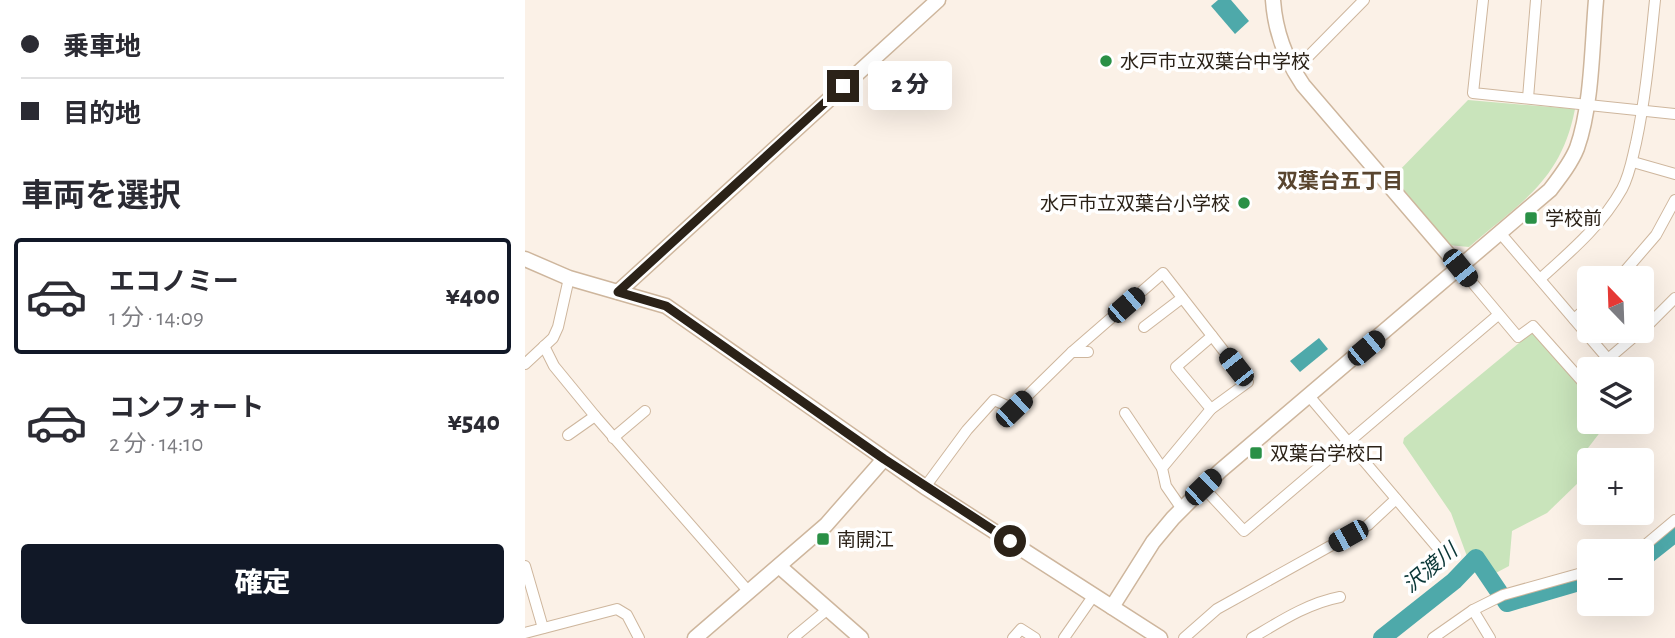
<!DOCTYPE html>
<html lang="ja">
<head>
<meta charset="utf-8">
<style>
	body { margin:0; font-family:"Alegreya Sans","Noto Sans JP",sans-serif; background:#f2f2f3; color:#2b2b33; height:100vh; display:flex; flex-direction:column; font-size:26px; white-space:nowrap }
	* { box-sizing:border-box; margin:0 }
	p { font-size:23px; color:#7c7c81 }
	.icon { flex:none; width:38px; height:38px; fill:none; stroke:currentColor; stroke-width:2; stroke-linecap:round; stroke-linejoin:round }
	.map { position:relative; flex:1; overflow:hidden }
	.sheet { display:flex; flex-direction:column; background:#fff; width:525px }
	.sheet>* { flex:none }
	.banner { display:grid; align-content:center; height:154px; padding:0 21px; background:#fff }
	.needle { width:46px; rotate:337deg }
	.buttons { position:absolute; left:1052px; top:266px; display:grid; gap:14px }
	.buttons a { display:grid; place-items:center; width:77px; height:77px; border-radius:7px; background:#fff; box-shadow:0 7px 28px #0002; font-size:35px }
	.end { position:absolute; width:32px; height:32px; margin:-16px; border:9px solid #2b2218; background:#fff; box-shadow:0 0 0 4px #fff }
	.from { border-radius:50% }
	.bubble { position:absolute; height:49px; border-radius:7px; background:#fff; box-shadow:0 7px 28px #0002; font-size:23px; font-weight:800; line-height:49px; text-align:center }
	.car { position:absolute; width:21px; height:42px; margin:-21px -10px; border-radius:9px; box-shadow:0 0 5px 2px #0007; background:linear-gradient(#222 24%,#8ab4d8 0 40%,#222 0 76%,#8ab4d8 0 86%,#222 0) }
	.banner b { display:flex; align-items:center; gap:24px; height:66px; font-size:26px }
	.banner b+b { border-top:2px solid #e1e1e2 }
	.banner i { width:18px; height:18px; background:#2b2b33 }
	ul { padding:0; list-style:none }
	li { display:flex; align-items:center; gap:21px; height:116px; margin:0 14px 10px; padding:0 7px; border:4px solid transparent; border-radius:7px }
	li div { flex:1 }
	li b { display:block; font-size:26px }
	li em { font-style:normal; font-weight:800 }
	li.current { border-color:#111827 }
	li>.icon { width:63px; height:63px; stroke-width:1.5 }
	h2 { padding:0 21px; font-size:32px; line-height:84px }
	.cta { display:flex; gap:14px; margin-top:auto; padding:14px 21px }
	.cta a { flex:1; height:80px; border-radius:7px; background:#111827; color:#fff; font-size:28px; font-weight:800; line-height:80px; text-align:center }
	main { display:flex; flex:1; min-height:0 }
	.map>svg:first-child { display:block }
	.green { fill:#c9e4bb }
	.water { fill:#4ea9aa }
	.lines { fill:none; stroke-linecap:round; stroke-linejoin:round }
	.river { stroke:#4ea9aa; stroke-width:18 }
	.street-casing { stroke:#ceb69d; stroke-width:12 }
	.secondary-casing { stroke:#ceb69d; stroke-width:17 }
	.street { stroke:#fff; stroke-width:10 }
	.secondary { stroke:#fff; stroke-width:14 }
	.route { stroke:#2b2218; stroke-width:9 }
	.poi-dot { fill:#2a9046; stroke:#fff; stroke-width:2.5 }
	.labels { text-anchor:middle; stroke-width:7; stroke-linejoin:round; paint-order:stroke }
	.poi-label { font-size:19px; fill:#2b2218; stroke:#fff; text-anchor:start }
	.neighbourhood-label { font-size:21px; font-weight:bold; fill:#59452f; stroke:#fff }
	.water-label { font-size:21px; font-style:italic; fill:#093636; stroke:#fff }
</style>
</head>
<body>
<main>
<section class="sheet">
<div class="banner">
<b><i class="from"></i>乗車地</b>
<b><i></i>目的地</b>
</div>
<h2>車両を選択</h2>
<ul>
<li class="current"><svg class="icon" aria-label="car" viewBox="0 0 24 24"><path d="M5 17H2v-5l4-1 3-4h7l3 4 3 1v5h-3M9 17h6M6 11h13"/><circle cx="7" cy="17" r="2"/><circle cx="17" cy="17" r="2"/></svg><div><b>エコノミー</b><p>1 分 · 14:09</p></div><em>¥400</em></li>
<li><svg class="icon" aria-label="car" viewBox="0 0 24 24"><path d="M5 17H2v-5l4-1 3-4h7l3 4 3 1v5h-3M9 17h6M6 11h13"/><circle cx="7" cy="17" r="2"/><circle cx="17" cy="17" r="2"/></svg><div><b>コンフォート</b><p>2 分 · 14:10</p></div><em>¥540</em></li>
</ul>
<div class="cta"><a>確定</a></div>
</section>
<div class="map">
<svg width="1150" height="638" viewBox="0 0 1150 638">
	<rect width="100%" height="100%" fill="#fbf1e7"/>
	<g class="green">
		<path d="M943,100l107,9c-14,72 -54,93 -106,138l-21,-2 -57,-66z"/>
		<path d="M1006,333h4l54,61v28h19l-20,26 -6,17 -2,16 -33,32 -35,18 -3,35 -17,9 -13,-24 -11,8 -17,-46 -48,-70 1,-5z"/>
	</g>
	<g class="water">
		<path d="M693,0h13l18,21 -14,13 -24,-28z"/>
		<path d="M794,338l9,11 -28,23 -10,-11z"/>
	</g>
	<g class="lines">
		<g class="river">
			<path d="M1116,560l34,-27"/>
			<path d="M980,600l2,3 82,-24"/>
			<path d="M857,638l72,-57 22,-23 23,34"/>
		</g>
		<g class="street-casing">
			<g id="street">
				<path d="M958,0l-10,93 202,21"/>
				<path d="M769,71l70,-71"/>
				<path d="M1003,98l8,-98"/>
				<path d="M1108,162l42,12"/>
				<path d="M976,234l107,125 41,-35 26,-26"/>
				<path d="M935,268l58,69 15,-11 56,63"/>
				<path d="M1094,278l37,-43 19,-35"/>
				<path d="M1015,279c30,-27 62,-54 82,-90 8,-15 10,-30 14,-46 10,-47 14,-95 19,-143"/>
				<path d="M1049,319l15,-13"/>
				<path d="M619,327l38,-29"/>
				<path d="M19,346l10,20 41,50 154,176"/>
				<path d="M547,352l91,-79 85,109 -37,27 -49,59 4,18 16,23"/>
				<path d="M0,364l28,-26 5,-11 11,-49"/>
				<path d="M784,396l128,151"/>
				<path d="M686,409l-35,-42 36,-31"/>
				<path d="M600,413l37,55"/>
				<path d="M43,435l27,-19"/>
				<path d="M88,438l32,-27"/>
				<path d="M400,487l42,-57 27,-30 20,9 58,-57h16"/>
				<path d="M678,487l41,44 254,-216"/>
				<path d="M1113,551l37,-31"/>
				<path d="M0,566l18,62"/>
				<path d="M948,610l17,28"/>
				<path d="M0,633l92,-24 10,6 12,23"/>
				<path d="M268,638l35,-29"/>
				<path d="M488,638l8,-9 14,9"/>
				<path d="M539,638l30,-43"/>
				<path d="M659,638l33,-29 151,-84 28,-26"/>
				<path d="M727,638c27,-16 56,-35 88,-41"/>
				<path d="M908,638l40,-28 30,-15 86,-24"/>
			</g>
		</g>
		<g class="secondary-casing">
			<g id="secondary">
				<path d="M748,0c2,30 13,60 30,85l157,183"/>
				<path d="M0,259l44,19 97,28 259,181 235,151"/>
				<path d="M93,292l320,-292"/>
				<path d="M255,567l81,71"/>
				<path d="M587,607l41,-65 20,-24 47,-47 330,-281c10,-13 21,-27 27,-42 15,-42 15,-103 19,-148"/>
				<path d="M170,638l131,-113 58,-66"/>
			</g>
		</g>
		<use href="#street" class="street"/>
		<use href="#secondary" class="secondary"/>
	</g>
	<g class="lines">
		<path class="route" d="M318,86l-225,206 48,14 218,153 126,82"/>
	</g>
	<g class="poi-dot">
		<circle cx="581" cy="61" r="7"/>
		<circle cx="719" cy="203" r="7"/>
		<rect x="999" y="211" width="14" height="14" rx="3.5"/>
		<rect x="724" y="446" width="14" height="14" rx="3.5"/>
		<rect x="291" y="532" width="14" height="14" rx="3.5"/>
	</g>
	<g class="labels">
		<g class="poi-label">
			<text x="595" y="68">水戸市立双葉台中学校</text>
			<text x="705" y="210" text-anchor="end">水戸市立双葉台小学校</text>
			<text x="1020" y="225">学校前</text>
			<text x="745" y="460">双葉台学校口</text>
			<text x="312" y="546">南開江</text>
		</g>
		<g class="neighbourhood-label">
			<text x="815" y="188">双葉台五丁目</text>
		</g>
		<g class="water-label">
			<text transform="translate(905 568) rotate(-40)" y="7">沢渡川</text>
		</g>
	</g>
</svg>
<div class="buttons">
<a><svg class="needle" viewBox="-14 -14 28 28"><path d="M0-13l5 13h-10z" fill="#e53935"/><path d="M0 13l5-13h-10z" fill="#7c7c81"/></svg></a>
<a><svg class="icon" aria-label="layers" viewBox="0 0 24 24"><path d="M12 4l9 5-9 5-9-5zM3 14l9 5 9-5"/></svg></a>
<a>+</a>
<a>−</a>
</div>
<i class="end from" style="left:485px;top:541px"></i>
<i class="end" style="left:318px;top:86px"></i>
<div class="bubble" style="left:343px;top:61px;width:84px">2 分</div>
<i class="car" style="left:935px;top:268px;rotate:141deg"></i>
<i class="car" style="left:601px;top:305px;rotate:49deg"></i>
<i class="car" style="left:841px;top:348px;rotate:50deg"></i>
<i class="car" style="left:711px;top:367px;rotate:322deg"></i>
<i class="car" style="left:489px;top:409px;rotate:46deg"></i>
<i class="car" style="left:678px;top:487px;rotate:46deg"></i>
<i class="car" style="left:823px;top:536px;rotate:241deg"></i>
</div>
</main>
</body>
</html>
